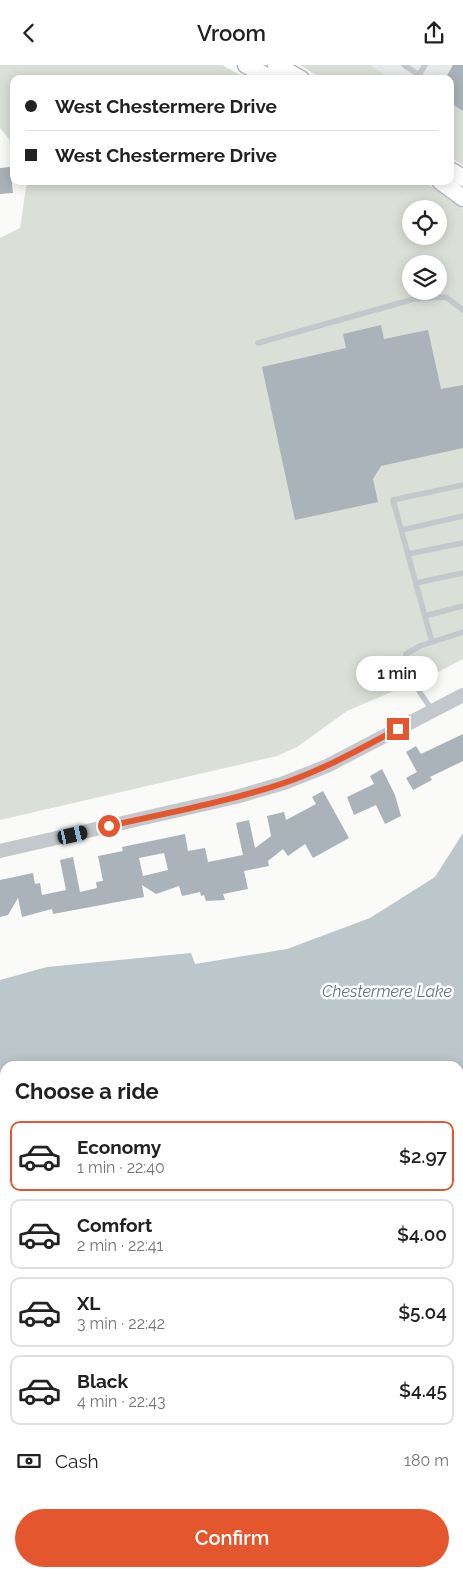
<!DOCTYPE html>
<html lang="en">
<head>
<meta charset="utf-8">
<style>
	body { margin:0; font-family:Raleway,sans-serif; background:#f2f2f2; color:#222; height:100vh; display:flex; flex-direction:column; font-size:19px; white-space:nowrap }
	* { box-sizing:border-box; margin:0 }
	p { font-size:16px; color:#767676 }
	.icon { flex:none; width:28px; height:28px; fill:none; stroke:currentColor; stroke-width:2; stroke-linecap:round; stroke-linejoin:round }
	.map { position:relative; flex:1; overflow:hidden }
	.panel { position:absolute; left:0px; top:996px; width:464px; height:516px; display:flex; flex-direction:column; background:#fff; border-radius:15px 15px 0 0; box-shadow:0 2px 12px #0003 }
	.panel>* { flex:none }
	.banner { position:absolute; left:10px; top:10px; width:444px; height:110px; border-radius:10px; box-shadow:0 2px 12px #0003; display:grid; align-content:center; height:110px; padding:0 15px; background:#fff }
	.fabs { position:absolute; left:402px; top:135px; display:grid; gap:10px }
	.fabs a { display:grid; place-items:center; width:45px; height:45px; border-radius:50%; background:#fff; box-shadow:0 2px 12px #0003; font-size:25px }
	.end { position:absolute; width:22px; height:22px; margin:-11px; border:6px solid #e4572e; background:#fff; box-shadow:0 0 0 2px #fff }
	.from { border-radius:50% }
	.bubble { position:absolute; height:35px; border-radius:18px; background:#fff; box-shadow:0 2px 12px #0003; font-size:16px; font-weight:600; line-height:35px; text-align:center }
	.car { position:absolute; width:15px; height:30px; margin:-15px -8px; border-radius:6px; box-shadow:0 0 4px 1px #0007; background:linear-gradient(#222 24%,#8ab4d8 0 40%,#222 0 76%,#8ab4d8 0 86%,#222 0) }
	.banner b { display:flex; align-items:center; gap:18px; height:48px; font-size:19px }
	.banner b+b { border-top:1px solid #e0e0e0 }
	.banner i { width:12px; height:12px; background:#222 }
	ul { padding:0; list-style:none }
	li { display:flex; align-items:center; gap:15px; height:70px; margin:0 10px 8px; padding:0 5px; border:2px solid #e0e0e0; border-radius:10px }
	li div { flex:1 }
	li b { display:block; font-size:19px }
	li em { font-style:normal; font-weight:600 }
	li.active { border-color:#e4572e }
	li>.icon { width:45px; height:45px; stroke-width:1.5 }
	h2 { padding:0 15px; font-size:22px; line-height:60px }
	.pay { display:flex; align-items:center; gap:12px; height:55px; padding:0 15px; font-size:19px }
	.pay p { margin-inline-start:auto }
	.button { display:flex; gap:10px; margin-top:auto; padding:10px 15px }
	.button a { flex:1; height:58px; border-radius:30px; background:#e4572e; color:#fff; font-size:20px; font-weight:600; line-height:58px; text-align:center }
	header { display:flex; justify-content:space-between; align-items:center; height:65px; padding:0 15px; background:#fff; font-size:22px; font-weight:600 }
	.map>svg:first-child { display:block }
	.built { fill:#e8e9e9 }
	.green { fill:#dadfd7; fill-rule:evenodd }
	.water { fill:#bbc7cb; fill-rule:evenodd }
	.building { fill:#aab3b9; fill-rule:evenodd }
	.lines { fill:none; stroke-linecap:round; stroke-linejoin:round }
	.secondary-casing { stroke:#b3babf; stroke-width:19 }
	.service { stroke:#c3c8cc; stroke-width:5.5 }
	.tertiary { stroke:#c3c8cc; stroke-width:14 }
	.secondary { stroke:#fff; stroke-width:16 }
	.route { stroke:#e4572e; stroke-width:6 }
	.labels { text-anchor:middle; stroke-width:5; stroke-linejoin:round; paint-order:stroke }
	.water-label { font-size:16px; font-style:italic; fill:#60757c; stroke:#fff }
</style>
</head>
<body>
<header><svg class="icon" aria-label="back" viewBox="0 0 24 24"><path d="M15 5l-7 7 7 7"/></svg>Vroom<svg class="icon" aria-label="share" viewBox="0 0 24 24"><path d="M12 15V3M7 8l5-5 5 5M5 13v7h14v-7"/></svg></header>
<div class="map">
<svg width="463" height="1512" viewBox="0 0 463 1512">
	<rect width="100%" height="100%" fill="#fafaf8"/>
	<path class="built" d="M339,0h124v79l-13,-10v-55h-89z"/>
	<g class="green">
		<path d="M0,0h222l25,14h-233v66l-14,-17z"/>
		<path d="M300,0h70l22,14h-69z"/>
		<path d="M450,39l13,7v54l-13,-8z"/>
		<path d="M27,116h396l40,28v450l-25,13 -91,39 -50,36 -20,9 -277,64v-582l20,-10zM411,144h28v27h-28zM411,199h28v27h-28z"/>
	</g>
	<path class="water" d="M463,768v744h-463v-597l47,-13 144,-14 4,11 92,-15 83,-31 65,-41zM5,1001h454v507h-454z"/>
	<g class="building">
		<path d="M453,0h10v46l-13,-8v-24h-5z"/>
		<path d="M10,102l3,26 -13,1v-26z"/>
		<path d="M381,260l3,14 44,-9 13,59 22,-4v63l-82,18 -8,13 5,23 -83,18 -33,-153 84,-19 -3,-14z"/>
		<path d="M463,669v27l-33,16 2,3 -19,10 -7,-12 11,-6 -11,-20 10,-6 5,8z"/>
		<path d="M382,704l13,26 6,21 -16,8 -9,-19 -22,10 -7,-18 27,-13 -4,-8z"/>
		<path d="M323,726l26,47 -36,20 -8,-14 -17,12 -5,-7 -15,12 1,5 -25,5 4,18 -25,5 2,6 -19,1 -2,-6 -3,1 -1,-4 -18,4 -3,-10 -23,8 -14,-9 2,12 -91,17 -1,-5 -30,8 -4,-19 -10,17 -8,2v-37l33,-7 2,11 5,-1 2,12 24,-5 -6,-30 13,-3 7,35 17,-4 -1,-6 7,-1 -5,-25 25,-5 -1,-4 63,-13 3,17 17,-3 3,14 35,-7 -7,-32 13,-3 6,28 16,-12 -4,-20 17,-4 2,8 30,-16 -4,-7zM164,788l4,17 -25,6 -4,-18z"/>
	</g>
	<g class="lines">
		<g class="secondary-casing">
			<g id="secondary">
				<path d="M246,0l26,14"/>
				<path d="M276,0l25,14"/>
				<path d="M450,105l13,8"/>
				<path d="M440,116l23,17"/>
			</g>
		</g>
		<g class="service">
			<path d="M404,0l15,10 6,-10"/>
			<path d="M258,278l156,-44 32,-2 17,13"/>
			<path d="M402,465l61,-14"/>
			<path d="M408,489l55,-11"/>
			<path d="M416,518l47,-10"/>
			<path d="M425,551l38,-10"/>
			<path d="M432,577l-39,-142 70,-15"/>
			<path d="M433,646c-9,-12 -31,-42 -27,-57l14,-8 43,-14"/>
		</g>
		<path class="tertiary" d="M0,786l236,-54 48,-14 43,-17 136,-71"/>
		<use href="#secondary" class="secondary"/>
	</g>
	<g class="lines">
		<path class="route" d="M109,761c58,-13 118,-24 175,-43 39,-13 76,-34 114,-54"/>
	</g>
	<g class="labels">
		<g class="water-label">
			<text x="387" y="932">Chestermere Lake</text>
		</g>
	</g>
</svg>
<div class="fabs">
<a><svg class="icon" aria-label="locate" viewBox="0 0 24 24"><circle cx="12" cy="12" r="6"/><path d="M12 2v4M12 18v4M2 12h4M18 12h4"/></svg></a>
<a><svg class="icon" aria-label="layers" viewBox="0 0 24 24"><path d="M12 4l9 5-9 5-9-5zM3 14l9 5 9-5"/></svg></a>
</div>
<i class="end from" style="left:109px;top:761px"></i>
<i class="end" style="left:398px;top:664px"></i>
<div class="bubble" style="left:356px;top:591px;width:82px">1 min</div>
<i class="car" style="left:73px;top:770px;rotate:77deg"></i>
<div class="banner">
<b><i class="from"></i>West Chestermere Drive</b>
<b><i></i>West Chestermere Drive</b>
</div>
<section class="panel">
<h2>Choose a ride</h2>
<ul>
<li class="active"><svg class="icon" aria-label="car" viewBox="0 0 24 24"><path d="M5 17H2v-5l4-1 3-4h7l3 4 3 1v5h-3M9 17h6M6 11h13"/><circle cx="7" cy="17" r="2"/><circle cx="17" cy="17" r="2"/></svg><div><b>Economy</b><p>1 min · 22:40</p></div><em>$2.97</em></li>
<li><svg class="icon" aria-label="car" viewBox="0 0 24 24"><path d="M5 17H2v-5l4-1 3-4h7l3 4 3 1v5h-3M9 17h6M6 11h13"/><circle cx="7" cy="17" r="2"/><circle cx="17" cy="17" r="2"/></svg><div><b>Comfort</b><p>2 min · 22:41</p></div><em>$4.00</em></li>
<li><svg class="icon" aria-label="car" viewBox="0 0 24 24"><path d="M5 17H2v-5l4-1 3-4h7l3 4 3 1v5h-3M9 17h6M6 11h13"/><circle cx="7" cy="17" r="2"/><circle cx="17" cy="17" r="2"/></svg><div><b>XL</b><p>3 min · 22:42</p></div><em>$5.04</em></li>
<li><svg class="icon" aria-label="car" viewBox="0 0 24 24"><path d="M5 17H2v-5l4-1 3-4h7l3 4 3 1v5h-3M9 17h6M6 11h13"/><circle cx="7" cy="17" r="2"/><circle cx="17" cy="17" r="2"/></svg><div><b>Black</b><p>4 min · 22:43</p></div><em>$4.45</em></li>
</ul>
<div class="pay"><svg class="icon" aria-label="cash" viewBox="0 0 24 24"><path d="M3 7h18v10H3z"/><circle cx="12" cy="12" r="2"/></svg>Cash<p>180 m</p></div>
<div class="button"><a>Confirm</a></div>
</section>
</div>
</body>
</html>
